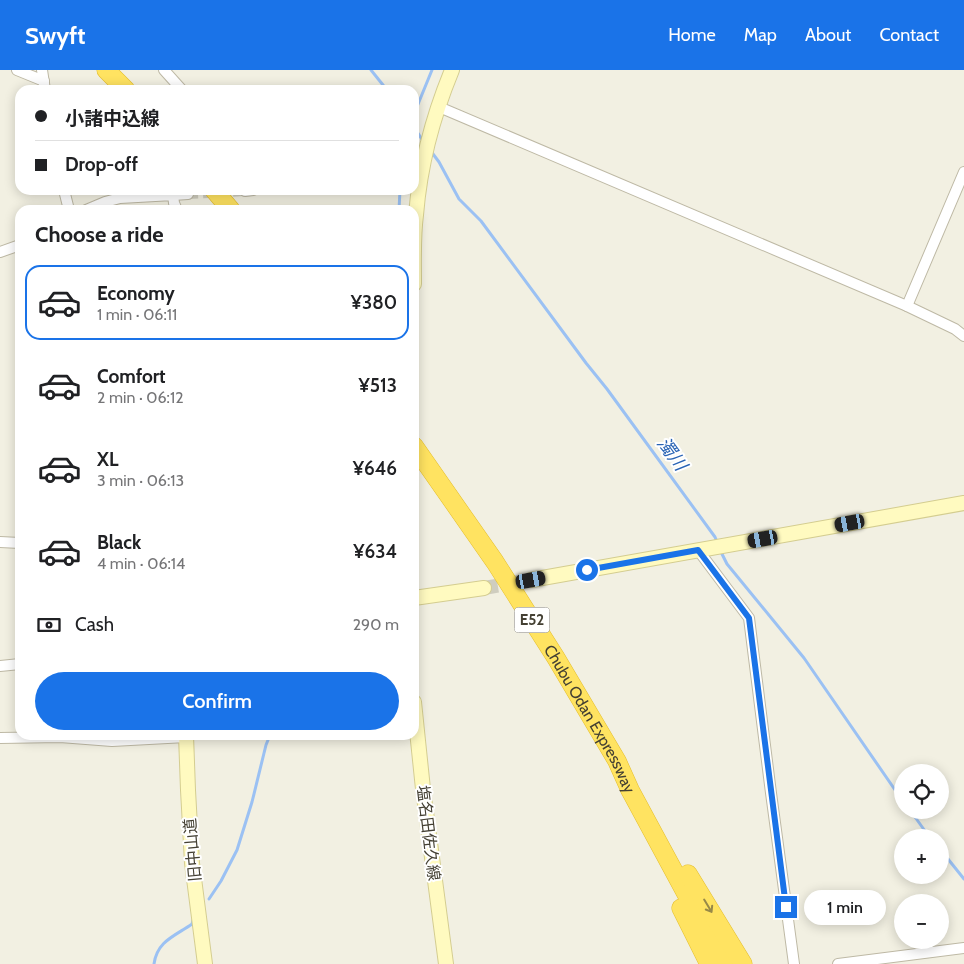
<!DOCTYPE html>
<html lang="en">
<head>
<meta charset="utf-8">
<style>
	body { margin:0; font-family:Cabin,"Noto Sans JP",sans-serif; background:#f6f6f6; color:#202124; height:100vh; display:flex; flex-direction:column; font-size:19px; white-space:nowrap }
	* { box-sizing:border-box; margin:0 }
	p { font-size:16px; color:#757577 }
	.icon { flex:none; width:28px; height:28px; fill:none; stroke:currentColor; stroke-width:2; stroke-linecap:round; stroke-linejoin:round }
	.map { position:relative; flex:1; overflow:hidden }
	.drawer { position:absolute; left:15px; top:135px; width:404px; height:535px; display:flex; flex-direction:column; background:#fff; border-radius:15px; box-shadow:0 2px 12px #0003 }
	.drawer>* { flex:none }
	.guide { position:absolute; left:15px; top:15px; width:404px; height:110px; border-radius:15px; box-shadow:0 2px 12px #0003; display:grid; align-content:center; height:110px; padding:0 20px; background:#fff }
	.tools { position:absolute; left:894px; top:694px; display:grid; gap:10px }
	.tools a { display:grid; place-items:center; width:55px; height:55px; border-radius:50%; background:#fff; box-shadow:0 2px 12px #0003; font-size:25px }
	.end { position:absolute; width:22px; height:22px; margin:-11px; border:6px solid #1a73e8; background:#fff; box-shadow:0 0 0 2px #fff }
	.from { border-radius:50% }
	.bubble { position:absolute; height:35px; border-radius:18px; background:#fff; box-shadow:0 2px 12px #0003; font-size:16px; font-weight:600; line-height:35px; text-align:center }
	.car { position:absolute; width:15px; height:30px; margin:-15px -8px; border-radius:6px; box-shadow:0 0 4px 1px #0007; background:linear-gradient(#222 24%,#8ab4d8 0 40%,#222 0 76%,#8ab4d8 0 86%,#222 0) }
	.guide b { display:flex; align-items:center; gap:18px; height:48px; font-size:19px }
	.guide b+b { border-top:1px solid #e0e0e0 }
	.guide i { width:12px; height:12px; background:#202124 }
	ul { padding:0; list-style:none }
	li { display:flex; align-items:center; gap:15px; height:75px; margin:0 10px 8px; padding:0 10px; border:2px solid transparent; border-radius:15px }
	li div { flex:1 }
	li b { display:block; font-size:19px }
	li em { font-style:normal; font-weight:600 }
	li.on { border-color:#1a73e8 }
	li>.icon { width:45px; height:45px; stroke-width:1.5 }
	h2 { padding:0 20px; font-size:22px; line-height:60px }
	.pay { display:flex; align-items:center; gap:12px; height:55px; padding:0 20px; font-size:19px }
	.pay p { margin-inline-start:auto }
	.button { display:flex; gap:10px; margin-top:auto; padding:10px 20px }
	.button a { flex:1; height:58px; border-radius:30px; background:#1a73e8; color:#fff; font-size:20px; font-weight:600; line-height:58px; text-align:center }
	header { display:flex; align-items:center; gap:30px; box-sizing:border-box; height:70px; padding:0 25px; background:#1a73e8; color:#fff }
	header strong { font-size:24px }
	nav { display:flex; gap:28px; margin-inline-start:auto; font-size:18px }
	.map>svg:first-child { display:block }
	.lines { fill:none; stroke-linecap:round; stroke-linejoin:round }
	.stream { stroke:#9bc1f3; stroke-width:3 }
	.minor-tunnel { stroke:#cfcdbf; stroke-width:10; stroke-dasharray:10 5; stroke-linecap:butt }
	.secondary-tunnel { stroke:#cfcdbf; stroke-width:14; stroke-dasharray:14 7; stroke-linecap:butt }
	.minor-casing { stroke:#beb9a5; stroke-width:12 }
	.secondary-casing { stroke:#d4cd90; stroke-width:16 }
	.motorway-casing { stroke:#e4bd2b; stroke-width:19 }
	.minor { stroke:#fff; stroke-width:10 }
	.secondary { stroke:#fffac0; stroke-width:14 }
	.motorway { stroke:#ffe361; stroke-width:18 }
	.oneway { stroke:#988948 }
	.route { stroke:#1a73e8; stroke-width:6 }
	.labels { text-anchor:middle; stroke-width:4; stroke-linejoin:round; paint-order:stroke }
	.shield { fill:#fff; stroke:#7c7970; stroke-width:1 }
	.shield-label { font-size:15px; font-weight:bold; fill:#444033 }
	.street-label { font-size:16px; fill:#444033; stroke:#fff }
	.water-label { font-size:18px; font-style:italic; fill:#2863b4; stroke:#fff }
</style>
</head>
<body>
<header>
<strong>Swyft</strong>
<nav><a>Home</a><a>Map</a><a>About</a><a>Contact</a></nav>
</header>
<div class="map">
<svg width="964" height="894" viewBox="0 0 964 894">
	<rect width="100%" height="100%" fill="#f2f0e2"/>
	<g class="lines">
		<g class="stream">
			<path d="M371,0l16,20"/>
			<path d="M414,44l18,-44"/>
			<path d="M414,57l9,14"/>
			<path d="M430,80l9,12 20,37 22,22 105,142 21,26 108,148 3,7"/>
			<path d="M399,140l1,-20"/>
			<path d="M720,480l7,14 77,94 98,142"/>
			<path d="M910,740l20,28"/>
			<path d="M940,779l24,30"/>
			<path d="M209,829l12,-18 16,-31 15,-48 14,-57 4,-10"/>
			<path d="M154,894c3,-23 21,-28 38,-40l1,-4"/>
		</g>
		<path class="minor-tunnel" d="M188,124l57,-3"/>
		<path class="secondary-tunnel" d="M484,518l47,-8"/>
		<g class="minor-casing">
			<g id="minor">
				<path d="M17,0l27,11"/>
				<path d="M42,0l3,20"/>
				<path d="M164,0l18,20"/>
				<path d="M439,37l468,199 48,23 9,7"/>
				<path d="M64,120l5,20"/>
				<path d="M245,121l8,-1"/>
				<path d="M173,125l15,-1"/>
				<path d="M86,140l19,-8 15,-4 53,-3 1,8 3,7"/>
				<path d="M0,182l20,-7"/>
				<path d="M907,236l57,-134"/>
				<path d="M0,472l20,1"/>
				<path d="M698,480l51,68 22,175 23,171"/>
				<path d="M0,596l20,-2"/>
				<path d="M0,668l60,-1 52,4 74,-4"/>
				<path d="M838,894l126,-16"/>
			</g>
		</g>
		<g class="secondary-casing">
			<g id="secondary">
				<path d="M414,214c0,-23 -1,-47 2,-69 4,-50 17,-99 36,-145"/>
				<path d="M531,510l433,-77"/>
				<path d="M414,528l70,-10"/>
				<path d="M414,632l9,87 23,175"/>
				<path d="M186,665l2,55 4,73 13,101"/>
			</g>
		</g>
		<g class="motorway-casing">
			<g id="motorway">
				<path d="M106,0l20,20"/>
				<path d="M214,120l17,20"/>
				<path id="s1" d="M414,376l81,116 61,96 61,103 13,29 94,174"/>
				<path d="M688,804l55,90"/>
				<path d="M681,838l28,56"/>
			</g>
		</g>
		<use href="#minor" class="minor"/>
		<use href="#secondary" class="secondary"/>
		<use href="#motorway" class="motorway"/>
	</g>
	<defs><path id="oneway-shaft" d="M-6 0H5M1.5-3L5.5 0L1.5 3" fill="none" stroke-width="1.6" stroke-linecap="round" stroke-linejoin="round" transform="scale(1.25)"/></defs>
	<use class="oneway" href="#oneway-shaft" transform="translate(708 836) rotate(59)"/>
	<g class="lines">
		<path class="route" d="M587,500l111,-20 51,68 37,289"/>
	</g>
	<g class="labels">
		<rect class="shield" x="514.5" y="537.5" width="35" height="25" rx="4"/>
		<g class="shield-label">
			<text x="532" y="555">E52</text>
		</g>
		<g class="street-label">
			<text dy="6" stroke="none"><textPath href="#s1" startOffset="325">Chubu Odan Expressway</textPath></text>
			<text transform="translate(429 763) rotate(83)" y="6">塩名田佐久線</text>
			<text transform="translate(192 780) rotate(-95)" y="6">旧中山道</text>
		</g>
		<g class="water-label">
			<text transform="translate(672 384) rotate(54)" y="6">濁川</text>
		</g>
	</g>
</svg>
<div class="tools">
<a><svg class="icon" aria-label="locate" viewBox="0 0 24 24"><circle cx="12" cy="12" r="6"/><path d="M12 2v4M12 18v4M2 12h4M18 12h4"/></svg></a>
<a>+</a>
<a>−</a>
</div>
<i class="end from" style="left:587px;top:500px"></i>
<i class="end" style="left:786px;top:837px"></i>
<div class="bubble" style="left:804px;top:820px;width:82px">1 min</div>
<i class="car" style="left:850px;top:453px;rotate:260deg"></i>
<i class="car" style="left:763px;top:469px;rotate:260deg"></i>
<i class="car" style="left:531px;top:510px;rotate:80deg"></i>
<div class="guide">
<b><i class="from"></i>小諸中込線</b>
<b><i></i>Drop-off</b>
</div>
<section class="drawer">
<h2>Choose a ride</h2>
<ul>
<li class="on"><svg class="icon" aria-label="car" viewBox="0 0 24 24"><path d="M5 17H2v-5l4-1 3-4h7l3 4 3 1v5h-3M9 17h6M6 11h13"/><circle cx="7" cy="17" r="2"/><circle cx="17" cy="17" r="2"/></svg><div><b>Economy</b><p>1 min · 06:11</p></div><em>¥380</em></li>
<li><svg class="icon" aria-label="car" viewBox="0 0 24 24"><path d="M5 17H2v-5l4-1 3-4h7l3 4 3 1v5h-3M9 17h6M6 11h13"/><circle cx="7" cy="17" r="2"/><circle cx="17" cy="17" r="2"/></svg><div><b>Comfort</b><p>2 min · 06:12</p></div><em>¥513</em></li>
<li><svg class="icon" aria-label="car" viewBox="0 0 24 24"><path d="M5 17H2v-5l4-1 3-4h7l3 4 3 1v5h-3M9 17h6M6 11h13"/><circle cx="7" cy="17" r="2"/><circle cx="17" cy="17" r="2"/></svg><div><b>XL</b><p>3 min · 06:13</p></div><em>¥646</em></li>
<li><svg class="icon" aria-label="car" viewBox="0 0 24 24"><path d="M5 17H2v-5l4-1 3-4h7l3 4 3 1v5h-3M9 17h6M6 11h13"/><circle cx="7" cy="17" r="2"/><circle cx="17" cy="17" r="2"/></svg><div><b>Black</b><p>4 min · 06:14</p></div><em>¥634</em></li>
</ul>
<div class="pay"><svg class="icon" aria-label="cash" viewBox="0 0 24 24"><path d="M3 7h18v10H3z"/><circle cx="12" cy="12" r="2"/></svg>Cash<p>290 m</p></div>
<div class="button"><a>Confirm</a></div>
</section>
</div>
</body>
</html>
